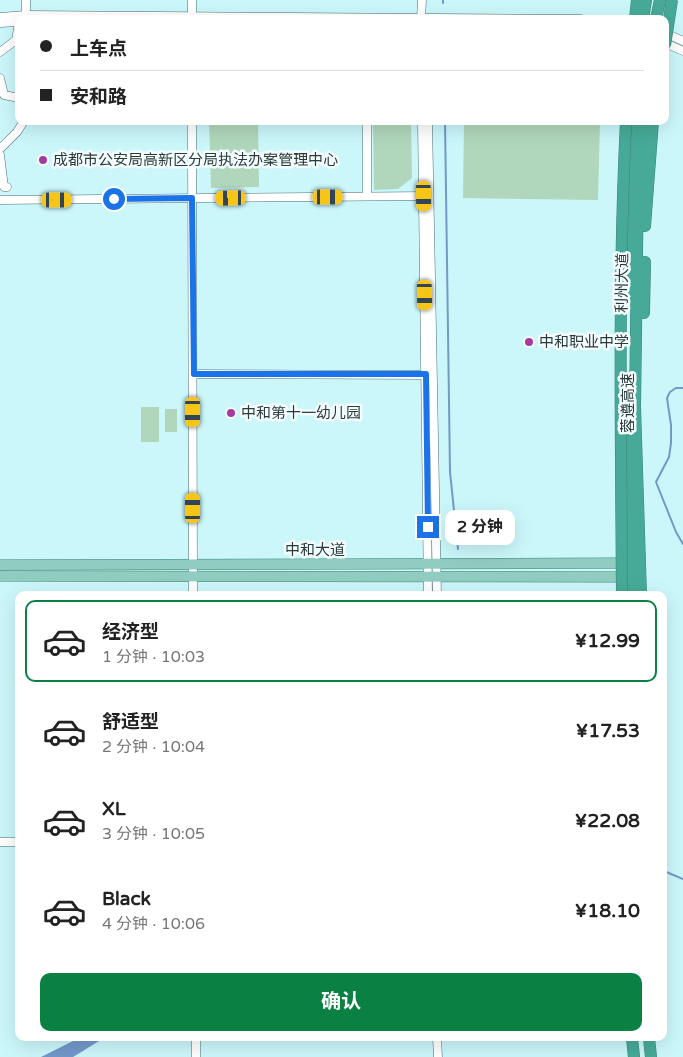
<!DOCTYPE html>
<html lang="zh">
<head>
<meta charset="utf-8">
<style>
	body { margin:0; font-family:"Varela Round","Noto Sans SC",sans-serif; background:#f2f2f2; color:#222; height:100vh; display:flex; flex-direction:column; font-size:19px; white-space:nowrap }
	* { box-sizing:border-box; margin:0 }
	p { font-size:16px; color:#767676 }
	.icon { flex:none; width:28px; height:28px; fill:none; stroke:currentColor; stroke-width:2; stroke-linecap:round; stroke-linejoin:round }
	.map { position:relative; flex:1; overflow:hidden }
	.side { position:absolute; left:15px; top:591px; width:652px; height:450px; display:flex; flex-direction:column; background:#fff; border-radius:10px; box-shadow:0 5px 20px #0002 }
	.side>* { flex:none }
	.hud { position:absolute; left:15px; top:15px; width:654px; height:110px; border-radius:10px; box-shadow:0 5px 20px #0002; display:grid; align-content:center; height:110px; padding:0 25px; background:#fff }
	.end { position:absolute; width:22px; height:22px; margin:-11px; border:6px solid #1a73e8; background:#fff; box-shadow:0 0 0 2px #fff }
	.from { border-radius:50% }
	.bubble { position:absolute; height:35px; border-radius:10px; background:#fff; box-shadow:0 5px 20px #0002; font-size:16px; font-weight:700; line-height:35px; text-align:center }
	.car { position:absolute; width:15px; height:30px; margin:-15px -8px; border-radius:6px; box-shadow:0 0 4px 1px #0007; background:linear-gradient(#f5c518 24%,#345 0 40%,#f5c518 0 76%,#345 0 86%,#f5c518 0) }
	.hud b { display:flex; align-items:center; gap:18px; height:48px; font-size:19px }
	.hud b+b { border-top:1px solid #e0e0e0 }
	.hud i { width:12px; height:12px; background:#222 }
	ul { padding:9px 0 0; list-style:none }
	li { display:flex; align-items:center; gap:15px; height:82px; margin:0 10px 8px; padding:0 15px; border:2px solid transparent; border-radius:10px }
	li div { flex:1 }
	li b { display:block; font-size:19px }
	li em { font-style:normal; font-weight:700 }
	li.on { border-color:#0b8043 }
	li>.icon { width:45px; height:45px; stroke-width:1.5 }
	.cta { display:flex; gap:10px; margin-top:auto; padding:10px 25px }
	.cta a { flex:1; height:58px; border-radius:10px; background:#0b8043; color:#fff; font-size:20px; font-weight:700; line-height:58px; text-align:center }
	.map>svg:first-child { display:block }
	.green { fill:#b0d7bb }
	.water { fill:#7299ca }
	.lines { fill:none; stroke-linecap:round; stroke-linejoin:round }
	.stream { stroke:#7299ca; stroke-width:2 }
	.minor-casing { stroke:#486f74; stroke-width:9 }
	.major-casing { stroke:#3d8378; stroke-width:11 }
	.highway-casing { stroke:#3d8378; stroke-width:12 }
	.minor { stroke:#fff; stroke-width:8 }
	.major { stroke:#91ccc1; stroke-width:10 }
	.highway { stroke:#47aa98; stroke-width:11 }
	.highway-bridge-casing { stroke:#3d8378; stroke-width:12; stroke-linecap:butt }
	.highway-bridge { stroke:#47aa98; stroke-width:11 }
	.route { stroke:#1a73e8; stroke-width:6 }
	.poi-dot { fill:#a43b9d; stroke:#f4fcfd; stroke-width:2 }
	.labels { text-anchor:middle; stroke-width:5; stroke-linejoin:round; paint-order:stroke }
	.poi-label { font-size:15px; fill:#2a3b3d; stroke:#f4fcfd; text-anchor:start }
	.street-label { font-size:15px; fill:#2a3b3d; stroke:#f4fcfd }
</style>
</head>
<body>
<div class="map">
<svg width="683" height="1057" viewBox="0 0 683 1057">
	<rect width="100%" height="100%" fill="#cbf7fb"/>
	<g class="green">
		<path d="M209,121h49l1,66 -48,1z"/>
		<path d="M373,121h38l1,57 -14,11 -24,1z"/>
		<path d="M464,121h136l-2,79 -135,-2z"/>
		<rect x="141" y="407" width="18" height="35"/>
		<rect x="165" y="409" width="12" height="23"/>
	</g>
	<path class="water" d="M79,1038h25l-31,19h-32z"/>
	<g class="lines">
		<g class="stream">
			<path d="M443,0v3"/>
			<path d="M445,121l5,351 8,77"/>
			<path d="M683,388h-7l-6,4 -3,6 4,27v18l-2,14 -13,25 20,50 7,12"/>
			<path d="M664,871l19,8"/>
		</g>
		<g class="minor-casing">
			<g id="minor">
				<path d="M0,17l26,-2 555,4"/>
				<path d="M26,19v-19"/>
				<path d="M192,19v-19"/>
				<path d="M421,19l1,-19"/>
				<path d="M0,23l19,-1"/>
				<path d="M665,33l18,8"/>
				<path d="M665,43l18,8"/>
				<path d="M0,52l16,-12 3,-17"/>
				<path d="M0,78l4,17 15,3"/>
				<path d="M192,121l1,474"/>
				<path d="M422,121l6,474"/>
				<path d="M428,121l9,474"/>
				<path d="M0,149l17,-17 7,-11"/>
				<path d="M0,155l4,32h3"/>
				<path d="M367,196v-75"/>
				<path d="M0,200l427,-4"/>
				<path d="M194,374l238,1"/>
				<path d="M0,842h19"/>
				<path d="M196,1038v19"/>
				<path d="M437,1038l1,19"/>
			</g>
		</g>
		<g class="major-casing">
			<g id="major">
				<path d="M0,565l630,-2"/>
				<path d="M0,576l629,1"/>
			</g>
		</g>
		<g class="highway-casing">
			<g id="highway">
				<path d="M635,19l2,-19"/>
				<path d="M643,19l3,-19"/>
				<path d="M656,19l4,-19"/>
				<path d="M645,226l8,-105"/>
				<path d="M628,297l1,-126 4,-50"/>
				<path d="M644,313l1,-51"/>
				<path d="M629,425l2,170"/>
				<path d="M641,595l-6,-188 3,-230 6,-56"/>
				<path d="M632,1038l2,19"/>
				<path d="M649,1038l2,19"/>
			</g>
		</g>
		<use href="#minor" class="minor"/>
		<use href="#major" class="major"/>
		<use href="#highway" class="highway"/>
		<g class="highway-bridge-casing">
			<g id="highway-bridge">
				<path d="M665,45l7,-45"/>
				<path d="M622,595c-1,-158 -4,-316 4,-474"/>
			</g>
		</g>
		<use href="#highway-bridge" class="highway-bridge"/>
	</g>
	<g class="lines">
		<path class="route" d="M114,199l78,-1 2,176h232l2,153"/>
	</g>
	<g class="poi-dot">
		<circle cx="43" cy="160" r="5"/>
		<circle cx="529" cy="342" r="5"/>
		<circle cx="231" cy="413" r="5"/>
	</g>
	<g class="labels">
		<g class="poi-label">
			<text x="53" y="165">成都市公安局高新区分局执法办案管理中心</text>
			<text x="539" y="347">中和职业中学</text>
			<text x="241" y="418">中和第十一幼儿园</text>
		</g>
		<g class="street-label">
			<text transform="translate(622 283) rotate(-89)" y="5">利州大道</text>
			<text transform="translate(628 403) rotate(-90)" y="5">蓉遵高速</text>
			<text x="315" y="555">中和大道</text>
		</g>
	</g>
</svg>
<i class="end from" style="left:114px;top:199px"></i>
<i class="end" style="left:428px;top:527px"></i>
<div class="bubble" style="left:445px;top:510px;width:70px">2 分钟</div>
<i class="car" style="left:424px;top:196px;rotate:179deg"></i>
<i class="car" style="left:328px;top:197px;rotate:90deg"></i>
<i class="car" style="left:231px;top:198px;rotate:269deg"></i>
<i class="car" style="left:57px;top:200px;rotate:90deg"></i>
<i class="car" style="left:425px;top:295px;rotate:179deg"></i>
<i class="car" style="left:193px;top:412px;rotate:180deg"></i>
<i class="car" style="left:193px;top:508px;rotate:0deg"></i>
<div class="hud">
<b><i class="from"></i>上车点</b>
<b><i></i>安和路</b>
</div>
<section class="side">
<ul>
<li class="on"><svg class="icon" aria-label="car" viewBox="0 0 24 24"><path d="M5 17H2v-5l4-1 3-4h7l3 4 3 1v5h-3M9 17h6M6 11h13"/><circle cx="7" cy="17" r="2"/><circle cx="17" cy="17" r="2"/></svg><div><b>经济型</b><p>1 分钟 · 10:03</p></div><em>¥12.99</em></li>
<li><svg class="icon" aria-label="car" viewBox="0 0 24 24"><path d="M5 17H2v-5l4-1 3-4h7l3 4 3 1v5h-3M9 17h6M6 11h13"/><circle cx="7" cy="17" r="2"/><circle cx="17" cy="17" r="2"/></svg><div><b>舒适型</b><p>2 分钟 · 10:04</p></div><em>¥17.53</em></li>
<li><svg class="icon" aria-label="car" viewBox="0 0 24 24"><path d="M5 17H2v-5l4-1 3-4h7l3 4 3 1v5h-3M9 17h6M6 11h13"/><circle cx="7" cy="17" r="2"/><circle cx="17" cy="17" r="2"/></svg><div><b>XL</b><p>3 分钟 · 10:05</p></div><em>¥22.08</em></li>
<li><svg class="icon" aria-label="car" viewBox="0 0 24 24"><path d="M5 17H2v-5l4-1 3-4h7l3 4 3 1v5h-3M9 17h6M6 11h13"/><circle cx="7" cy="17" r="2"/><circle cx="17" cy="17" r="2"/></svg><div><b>Black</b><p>4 分钟 · 10:06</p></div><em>¥18.10</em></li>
</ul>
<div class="cta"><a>确认</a></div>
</section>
</div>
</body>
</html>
